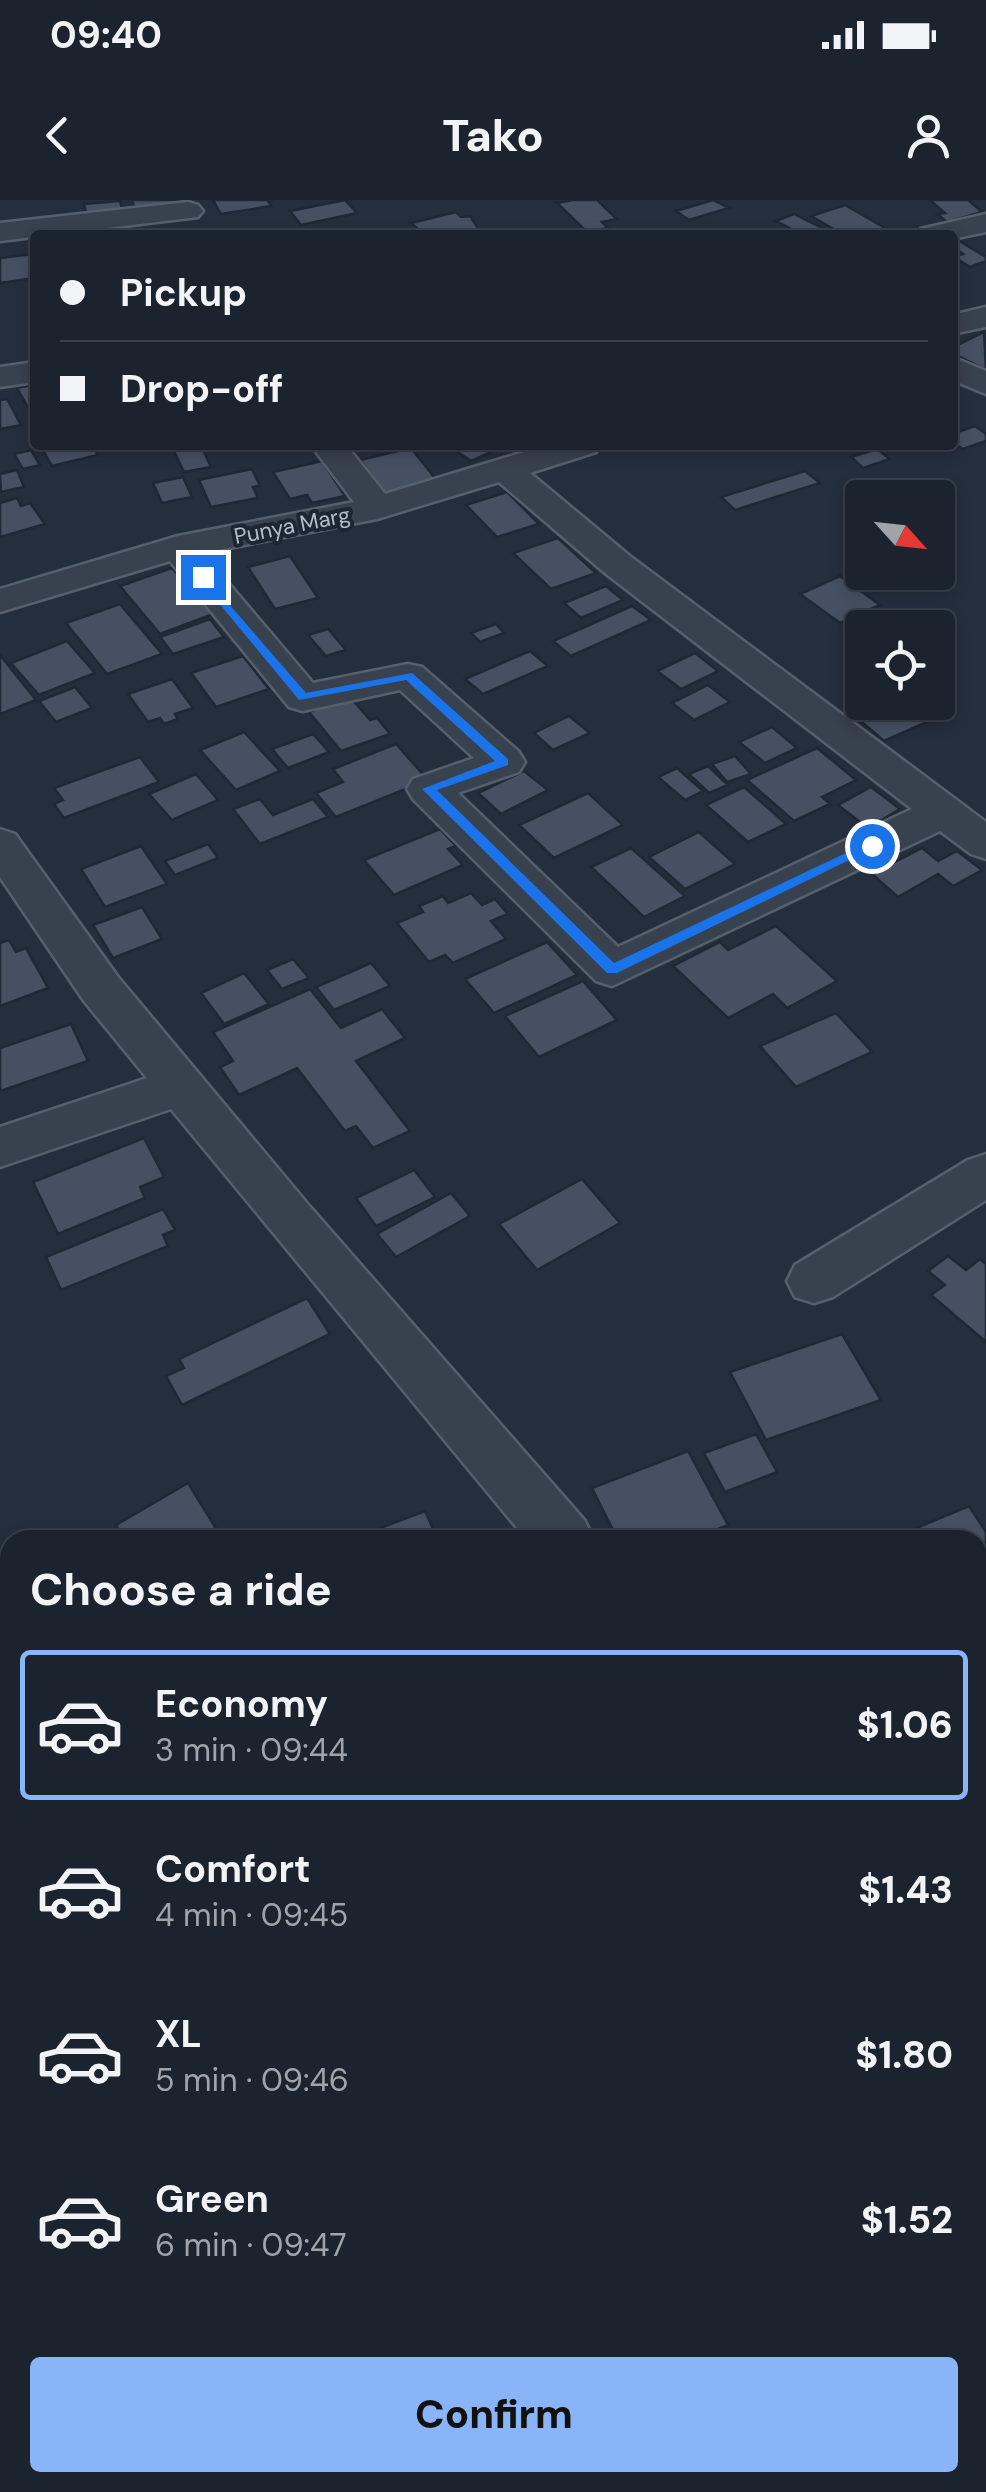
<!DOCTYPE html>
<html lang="en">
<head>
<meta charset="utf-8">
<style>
	body { margin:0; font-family:"DM Sans",sans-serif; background:#242b36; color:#f1f3f6; height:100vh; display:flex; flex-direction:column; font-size:38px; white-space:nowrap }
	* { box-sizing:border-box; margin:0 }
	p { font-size:32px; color:#a0a4aa }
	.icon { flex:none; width:55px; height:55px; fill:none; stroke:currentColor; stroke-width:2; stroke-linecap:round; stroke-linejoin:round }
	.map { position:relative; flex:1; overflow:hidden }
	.details { position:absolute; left:0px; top:1330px; width:988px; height:962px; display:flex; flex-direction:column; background:#1b232e; border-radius:30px 30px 0 0; box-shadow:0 5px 15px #0003,0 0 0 2px #39404a }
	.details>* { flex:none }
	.guide { position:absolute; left:30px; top:30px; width:928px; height:220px; border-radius:10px; box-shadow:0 5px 15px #0003,0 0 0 2px #39404a; display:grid; align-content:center; height:220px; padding:0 30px; background:#1b232e }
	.needle { width:65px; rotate:117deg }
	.buttons { position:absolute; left:845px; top:280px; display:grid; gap:20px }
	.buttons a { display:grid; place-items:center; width:110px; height:110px; border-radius:10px; background:#1b232e; box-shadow:0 5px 15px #0003,0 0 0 2px #39404a; font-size:50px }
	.end { position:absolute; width:45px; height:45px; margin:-22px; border:12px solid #1a73e8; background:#fff; box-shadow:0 0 0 5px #fff }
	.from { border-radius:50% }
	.guide b { display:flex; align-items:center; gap:35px; height:95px; font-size:38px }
	.guide b+b { border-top:2px solid #39404a }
	.guide i { width:25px; height:25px; background:#f1f3f6 }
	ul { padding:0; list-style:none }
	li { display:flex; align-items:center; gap:30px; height:150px; margin:0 20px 15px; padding:0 10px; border:5px solid transparent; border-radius:10px }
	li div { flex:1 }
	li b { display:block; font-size:38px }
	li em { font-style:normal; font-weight:800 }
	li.selected { border-color:#8ab4f8 }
	li>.icon { width:90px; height:90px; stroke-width:1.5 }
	h2 { padding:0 30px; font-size:45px; line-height:120px }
	.action { display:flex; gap:20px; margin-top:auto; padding:20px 30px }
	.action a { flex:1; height:115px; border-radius:10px; background:#8ab4f8; color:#111; font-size:40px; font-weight:800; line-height:115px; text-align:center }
	.status { display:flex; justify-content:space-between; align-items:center; height:70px; padding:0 50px; background:#1b232e; direction:ltr }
	.status svg { height:28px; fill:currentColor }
	header { display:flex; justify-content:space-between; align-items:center; height:130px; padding:0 30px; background:#1b232e; font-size:45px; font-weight:800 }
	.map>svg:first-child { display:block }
	.building { fill:#455162; stroke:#1f2835; stroke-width:2.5 }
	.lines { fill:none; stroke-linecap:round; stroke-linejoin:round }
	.minor-casing { stroke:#565f6c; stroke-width:5 }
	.minor { fill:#38414e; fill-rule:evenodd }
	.route { fill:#1a73e8 }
	.labels { text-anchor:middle; stroke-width:8; stroke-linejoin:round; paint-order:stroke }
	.far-street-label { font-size:22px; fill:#b4bcc9; stroke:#1d2633 }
</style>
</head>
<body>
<div class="status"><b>09:40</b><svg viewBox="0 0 49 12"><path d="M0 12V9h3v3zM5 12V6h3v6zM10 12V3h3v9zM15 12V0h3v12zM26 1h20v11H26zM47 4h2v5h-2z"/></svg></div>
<header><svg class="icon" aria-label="back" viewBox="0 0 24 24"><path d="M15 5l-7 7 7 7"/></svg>Tako<svg class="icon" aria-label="person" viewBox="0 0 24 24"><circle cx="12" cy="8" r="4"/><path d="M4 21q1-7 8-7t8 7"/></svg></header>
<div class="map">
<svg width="986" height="2292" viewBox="0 0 986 2292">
	<rect width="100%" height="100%" fill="#242f3e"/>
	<g class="building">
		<path d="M132,0h49l2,7 -47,6z"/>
		<path d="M213,0h60l-5,1 3,5 -50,8z"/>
		<path d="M345,0l12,13 -56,12 -11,-14z"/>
		<path d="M573,0h24l20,19 -15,3 6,6 -21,4 -30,-29z"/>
		<path d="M713,0l16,8 -40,12 -13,-9z"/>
		<path d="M930,0h38l14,12 -35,10 -10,-8 8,-1z"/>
		<path d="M120,1l3,12 -36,4 -3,-13z"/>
		<path d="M845,5l40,23 -21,7h-20l-33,-19z"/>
		<path d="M456,12l5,5 9,-1 10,15 -55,4 -14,-12z"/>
		<path d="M794,14l36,18 -27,3 -27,-14z"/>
		<path d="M123,25l3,10h-47l-1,-4z"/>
		<path d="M956,39l30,18v4l-16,6 -16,-10 9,-3 -11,-7v-7z"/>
		<path d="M33,54l2,24 -35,5v-25z"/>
		<path d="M984,132l2,38 -34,-17v-5z"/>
		<path d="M35,184v36l-18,-32z"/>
		<path d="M7,199l14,26 -21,4v-29z"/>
		<path d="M975,226l11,8v7l-23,8 -11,-7v-8z"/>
		<path d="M40,245h52l6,10 -46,11z"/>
		<path d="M201,245l10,22 -27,5 -11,-23z"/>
		<path d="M447,245h58v1l-34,15z"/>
		<path d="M411,248l27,34 -52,13 -26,-35z"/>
		<path d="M877,249l13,10 -27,9 -12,-11z"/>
		<path d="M31,250l9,15 -17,4 -9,-15z"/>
		<path d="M322,261l23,35 -33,7 -5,-8 -17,4 -17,-27z"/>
		<path d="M252,269l8,17 -7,1 5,11 -47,9 -12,-27z"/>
		<path d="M17,270l7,17 -23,5 -1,-18z"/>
		<path d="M805,271l15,12 -85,27 -14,-13z"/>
		<path d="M183,277l9,20 -30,6 -9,-20z"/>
		<path d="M507,292l32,32 -42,13 -31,-32z"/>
		<path d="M17,298l4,8 9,-3 15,21 -45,13v-34z"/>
		<path d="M558,338l38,35 -45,16 -38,-36z"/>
		<path d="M290,356l28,42 -43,11 -27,-42z"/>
		<path d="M172,368l41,46 -53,20 -40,-48z"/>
		<path d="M840,376l40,29 -40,18 -40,-29z"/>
		<path d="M606,386l17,14 -42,18 -17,-15z"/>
		<path d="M120,404l42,50 -55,20 -41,-51z"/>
		<path d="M632,406l19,14 -80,36 -18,-15z"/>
		<path d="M210,419l14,18 -51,17 -13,-17z"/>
		<path d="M496,424l8,9 -24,9 -9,-9z"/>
		<path d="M328,429l18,21 -20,6 -18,-21z"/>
		<path d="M67,441l28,32 -56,22 -28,-32z"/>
		<path d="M530,451l18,15 -65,28 -18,-15z"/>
		<path d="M695,453l23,18 -37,18 -24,-18z"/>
		<path d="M0,455l36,45 -36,14z"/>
		<path d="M243,456l26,33 -53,18 -25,-34z"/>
		<path d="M172,479l21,29 -18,6 3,5 -14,5 -4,-6 -12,4 -20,-28z"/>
		<path d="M708,485l22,17 -36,18 -22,-17z"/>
		<path d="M75,487l17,21 -36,14 -17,-21z"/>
		<path d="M350,497l20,23 7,-2 13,16 -49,17 -32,-39z"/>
		<path d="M938,497l16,13 -70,31 -28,-24 33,-15h49z"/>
		<path d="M569,516l21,17 -37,17 -19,-17z"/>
		<path d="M772,527l25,21 -32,15 -26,-21z"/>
		<path d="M244,532l36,39 -44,19 -36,-40z"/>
		<path d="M313,534l16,18 -41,16 -16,-19z"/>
		<path d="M396,544l32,36 -92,37 -20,-24 27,-11 -10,-13z"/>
		<path d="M817,548l39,32 -34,17 8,7 -36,17 -47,-41z"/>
		<path d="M735,556l16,18 -24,8 -15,-18z"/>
		<path d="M140,557l19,25 -95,36 -10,-14 9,-4 -9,-12z"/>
		<path d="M708,566l20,19 -19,8 -20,-19z"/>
		<path d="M677,568l26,23 -18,9 -27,-23z"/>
		<path d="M524,571l24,19 -47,24 -23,-21z"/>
		<path d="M196,574l22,26 -46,20 -23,-26z"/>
		<path d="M744,587l42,37 -38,18 -42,-37z"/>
		<path d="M871,587l29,22 -32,19 -30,-23z"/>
		<path d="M588,593l35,32 -69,33 -35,-33z"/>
		<path d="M260,599l13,16 40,-16 15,18 -68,27 -27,-35z"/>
		<path d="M440,629l16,17 -8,3 15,16 -69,30 -30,-35z"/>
		<path d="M699,632l36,32 -50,25 -36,-32z"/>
		<path d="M208,644l10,14 -43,17 -10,-14z"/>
		<path d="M141,646l26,38 -62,23 -24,-38z"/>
		<path d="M631,648l54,48 -41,21 -53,-50z"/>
		<path d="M922,648l16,13 19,-10 25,19 -29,16 -15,-12 -40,23 -26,-23z"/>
		<path d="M471,693l11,12 13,-6 13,15 -17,7 15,18 -53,24 -8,-8 -16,7 -32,-39 26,-11 -4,-6 24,-10 5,7z"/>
		<path d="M142,707l20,32 -49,19 -20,-33z"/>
		<path d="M776,726l61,55 -50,27 -14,-14 -45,24 -55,-52 47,-24 8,8z"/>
		<path d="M9,740l7,12 10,-4 22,40 -48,18v-63z"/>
		<path d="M547,742l30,33 -83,38 -29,-34z"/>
		<path d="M293,759l16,19 -27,11 -15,-19z"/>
		<path d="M371,763l19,23 -56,24 -18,-23z"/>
		<path d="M244,773l25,31 -45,20 -23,-31z"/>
		<path d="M583,781l34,39 -78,37 -34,-41z"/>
		<path d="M310,789l31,39 41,-19 23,29 -49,23 54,70 -37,17 -17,-22 -11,5 -48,-63 -58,27 -19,-28 13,-6 -20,-29z"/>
		<path d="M836,813l36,39 -76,35 -36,-41z"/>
		<path d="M71,824l17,37 -88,30v-43z"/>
		<path d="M144,938l20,39 -24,10 5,11 -87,36 -25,-52z"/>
		<path d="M414,970l21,27 -59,29 -20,-28z"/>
		<path d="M582,979l38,44 -83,47 -38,-46z"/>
		<path d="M451,993l19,23 -74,41 -19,-23z"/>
		<path d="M163,1009l12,21 -12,5 5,11 -107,44 -15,-33z"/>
		<path d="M948,1056l18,14 14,-11 6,5v78l-55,-47 14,-10 -17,-14z"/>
		<path d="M307,1098l23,36 -148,71 -16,-29 18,-8 -5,-9z"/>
		<path d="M842,1134l39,66 -115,40 -36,-68z"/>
		<path d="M756,1234l21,38 -52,20 -21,-39z"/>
		<path d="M688,1251l40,74 -37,15h-33l-4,-6 -16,6h-20l-26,-52z"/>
		<path d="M188,1283l35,57h-98l-9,-15z"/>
		<path d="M969,1306l17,26v43l-8,3v-38h-66l-5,-8z"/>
		<path d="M425,1311l13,29h-89z"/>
		<path d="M978,1645l8,10v142l-8,-10z"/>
		<path d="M986,1989v97l-8,-10v-77z"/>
		<path d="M0,2002l10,13v24l-10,11z"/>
		<path d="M978,2106l8,10v58l-8,10z"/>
		<path d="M10,2136v146h13l-6,10h-17v-150l3,3z"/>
		<path d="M369,2282h93l7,10h-94z"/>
		<path d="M681,2282h25l7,10h-40z"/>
	</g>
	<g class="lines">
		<g class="minor-casing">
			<g id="minor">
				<path d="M188,2l10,3 5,6 -5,6 -198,24v-18z"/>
				<path d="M986,14v18l-34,7v-4h-35l4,-6z"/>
				<path d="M986,107v20l-34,7v-19z"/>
				<path d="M952,157l34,14v23l-34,-14z"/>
				<path d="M35,162v20l-35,5v-20z"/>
				<path d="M311,245h35l39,49 162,-49h54l-5,7 -66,21 101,84 355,265v37l-15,-5 -31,-23 -328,155 -16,-5 -183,-182 -6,-10 6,-10 61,-21 -74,-68 -97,21 -14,-4 -119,-146 -170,51v-23l178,-53 176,-34zM499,282l106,91 307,236 -294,138 -160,-154 61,-21 6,-10 -6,-10 -97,-85 -14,-3 -95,19 -110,-130 174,-34z"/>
				<path d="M0,629l15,5 103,143 193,231 274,313 9,19h-67l-356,-431 -171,58v-40l147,-49 -63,-77 -84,-124z"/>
				<path d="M986,954v46l-153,97 -19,6 -19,-6 -8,-16 8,-16 173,-105z"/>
				<path d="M986,1421v65l-8,3v-64z"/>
				<path d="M978,1553l8,3v71l-8,-4z"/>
				<path d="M0,1810l10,4v90l-10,-5z"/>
				<path d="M986,1864v78l-8,3v-77z"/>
				<path d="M152,2282h80l4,10h-80z"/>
				<path d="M586,2282h85l-4,10h-85z"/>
				<path d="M842,2282h83l4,10h-83z"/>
			</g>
		</g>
		<use href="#minor" class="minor"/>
	</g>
	<path class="route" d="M203,374l103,119 106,-20 96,86v6l-71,25 177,173 253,-120 11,3 -261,127h-10l-185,-184 73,-28 -89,-81 -107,20 -100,-121z"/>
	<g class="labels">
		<g class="far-street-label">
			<text transform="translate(292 325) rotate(-11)" y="8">Punya Marg</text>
		</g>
	</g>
</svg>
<div class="buttons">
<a><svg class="needle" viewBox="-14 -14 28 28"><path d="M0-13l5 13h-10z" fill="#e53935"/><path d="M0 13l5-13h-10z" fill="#a0a4aa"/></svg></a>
<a><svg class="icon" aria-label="locate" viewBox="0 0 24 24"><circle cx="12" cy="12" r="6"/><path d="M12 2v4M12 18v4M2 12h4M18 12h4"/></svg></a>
</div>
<i class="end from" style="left:872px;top:646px"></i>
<i class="end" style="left:203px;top:377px"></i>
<div class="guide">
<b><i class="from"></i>Pickup</b>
<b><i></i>Drop-off</b>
</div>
<section class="details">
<h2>Choose a ride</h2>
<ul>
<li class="selected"><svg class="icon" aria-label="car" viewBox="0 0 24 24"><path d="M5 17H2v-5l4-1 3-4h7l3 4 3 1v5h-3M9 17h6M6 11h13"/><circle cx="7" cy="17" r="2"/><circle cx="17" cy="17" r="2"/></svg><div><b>Economy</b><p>3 min · 09:44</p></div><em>$1.06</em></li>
<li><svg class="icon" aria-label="car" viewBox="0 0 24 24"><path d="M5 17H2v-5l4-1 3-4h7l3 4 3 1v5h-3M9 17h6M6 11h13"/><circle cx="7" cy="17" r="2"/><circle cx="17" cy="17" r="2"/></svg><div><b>Comfort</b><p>4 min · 09:45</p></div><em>$1.43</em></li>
<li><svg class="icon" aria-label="car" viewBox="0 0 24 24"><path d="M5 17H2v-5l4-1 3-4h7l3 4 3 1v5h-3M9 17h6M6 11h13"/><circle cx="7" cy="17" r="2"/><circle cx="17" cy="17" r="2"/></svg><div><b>XL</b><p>5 min · 09:46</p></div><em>$1.80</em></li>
<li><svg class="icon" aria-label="car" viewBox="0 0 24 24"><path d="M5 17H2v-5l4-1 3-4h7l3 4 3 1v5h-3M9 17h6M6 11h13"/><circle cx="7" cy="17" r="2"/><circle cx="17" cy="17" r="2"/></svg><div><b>Green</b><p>6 min · 09:47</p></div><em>$1.52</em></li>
</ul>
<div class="action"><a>Confirm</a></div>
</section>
</div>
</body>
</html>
